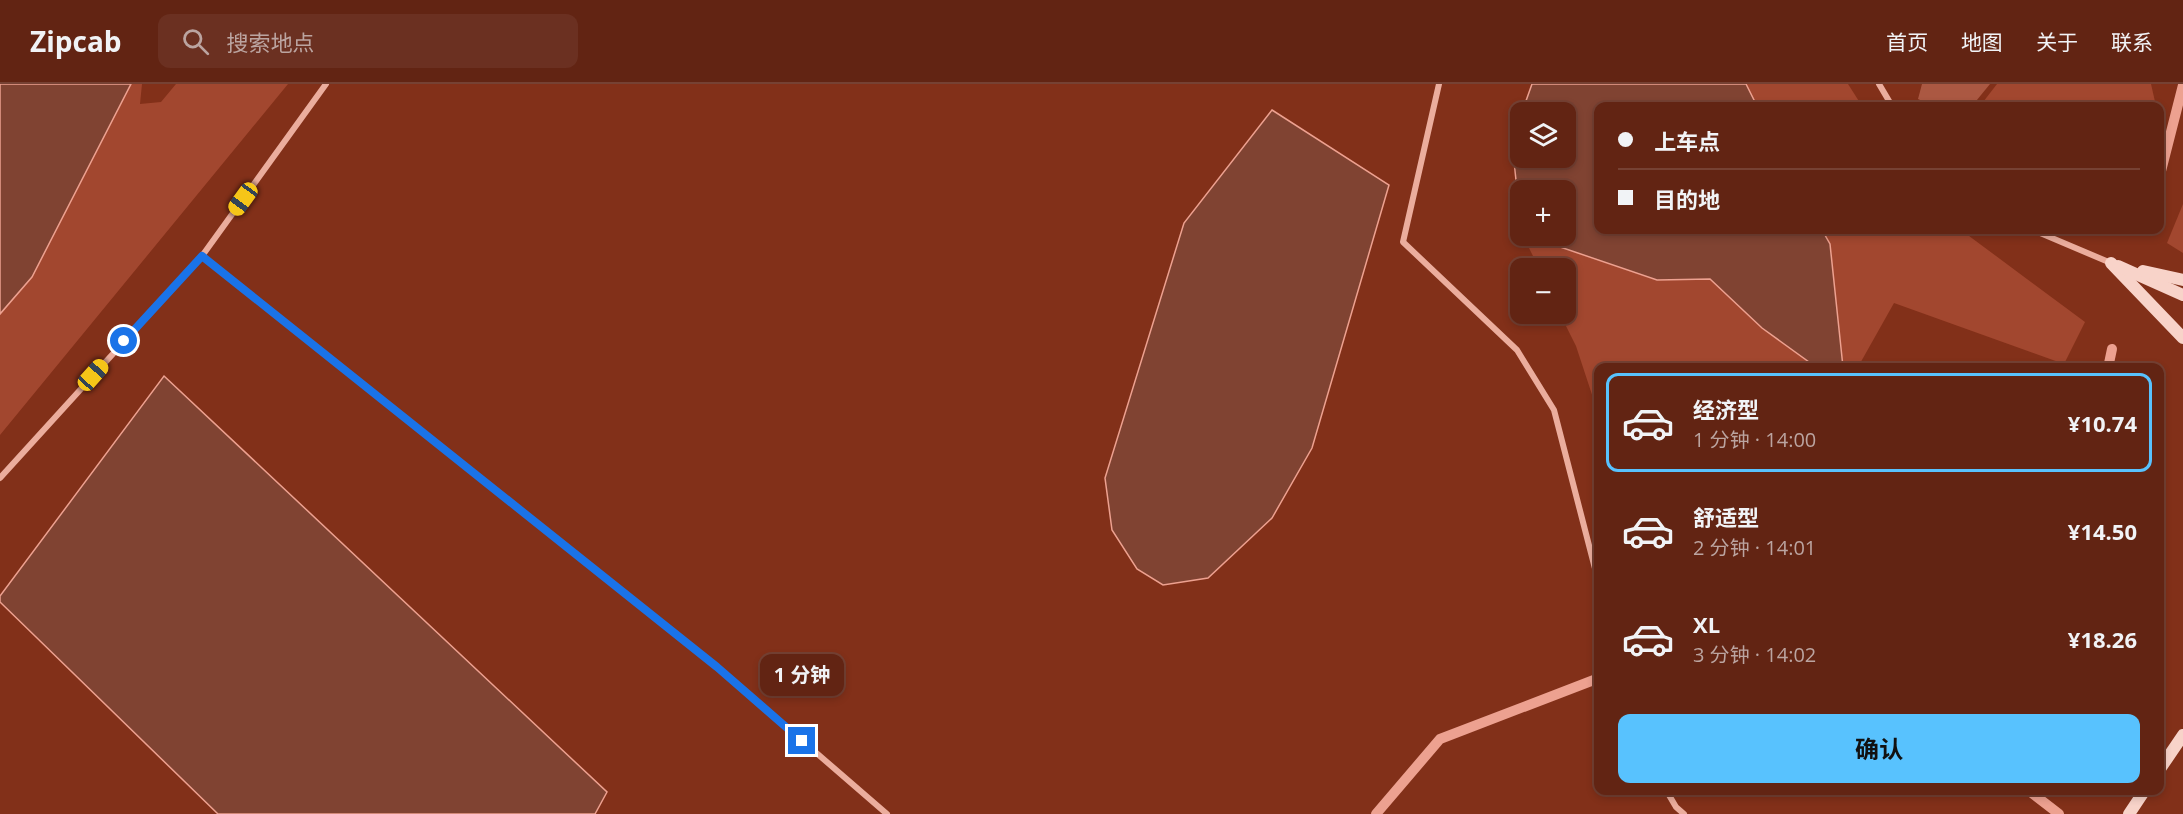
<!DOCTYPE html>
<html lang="zh">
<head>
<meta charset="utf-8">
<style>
	body { margin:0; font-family:"Open Sans","Noto Sans SC",sans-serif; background:#6b3021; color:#f1f3f6; height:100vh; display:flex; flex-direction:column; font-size:22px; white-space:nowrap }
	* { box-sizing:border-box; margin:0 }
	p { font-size:20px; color:#bba4a0 }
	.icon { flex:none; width:33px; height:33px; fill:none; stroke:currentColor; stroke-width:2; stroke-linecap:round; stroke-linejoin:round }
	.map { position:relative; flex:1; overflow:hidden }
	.sheet { position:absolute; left:1594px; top:279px; width:570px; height:432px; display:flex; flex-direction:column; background:#622413; border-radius:12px; box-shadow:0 3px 9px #0003,0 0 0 2px #764133 }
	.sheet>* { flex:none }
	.guide { position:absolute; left:1594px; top:18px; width:570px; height:132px; border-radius:12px; box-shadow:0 3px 9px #0003,0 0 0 2px #764133; display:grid; align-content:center; height:132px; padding:0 24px; background:#622413 }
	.fabs { position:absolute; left:1510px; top:18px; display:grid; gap:12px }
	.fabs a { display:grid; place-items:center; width:66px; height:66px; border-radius:12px; background:#622413; box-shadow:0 3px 9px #0003,0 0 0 2px #764133; font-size:30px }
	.end { position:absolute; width:27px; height:27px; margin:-14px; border:8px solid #1a73e8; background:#fff; box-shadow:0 0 0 3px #fff }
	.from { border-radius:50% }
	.bubble { position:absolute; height:42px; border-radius:12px; background:#622413; box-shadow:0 3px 9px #0003,0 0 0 2px #764133; font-size:20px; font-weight:700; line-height:42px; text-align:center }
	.car { position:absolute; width:18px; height:36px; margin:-18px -9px; border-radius:8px; box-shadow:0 0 4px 2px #0007; background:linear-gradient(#f5c518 24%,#345 0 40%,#f5c518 0 76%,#345 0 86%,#f5c518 0) }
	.guide b { display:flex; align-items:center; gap:21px; height:57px; font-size:22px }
	.guide b+b { border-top:2px solid #764133 }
	.guide i { width:15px; height:15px; background:#f1f3f6 }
	ul { padding:10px 0 0; list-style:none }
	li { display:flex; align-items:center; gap:18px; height:99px; margin:0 12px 9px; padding:0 12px; border:3px solid transparent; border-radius:12px }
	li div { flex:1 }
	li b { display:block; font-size:22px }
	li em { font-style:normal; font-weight:700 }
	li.active { border-color:#58c2fe }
	li>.icon { width:54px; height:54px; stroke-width:1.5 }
	.button { display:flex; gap:12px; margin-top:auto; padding:12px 24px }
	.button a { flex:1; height:69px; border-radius:12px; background:#58c2fe; color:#111; font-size:24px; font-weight:700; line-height:69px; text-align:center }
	header { display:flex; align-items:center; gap:36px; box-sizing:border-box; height:84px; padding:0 30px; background:#622413; border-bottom:2px solid #764133 }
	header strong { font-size:28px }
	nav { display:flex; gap:33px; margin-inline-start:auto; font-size:21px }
	.search { width:420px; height:54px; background:#6b3021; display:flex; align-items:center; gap:15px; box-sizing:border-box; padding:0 21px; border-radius:12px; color:#bba4a0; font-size:22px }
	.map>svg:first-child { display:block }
	.green { fill:#a2472f }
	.water { fill:#804332; stroke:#eda190; stroke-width:1.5 }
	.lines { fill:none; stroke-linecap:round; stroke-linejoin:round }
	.stream { stroke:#eda190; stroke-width:10 }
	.building { fill:#ab5842 }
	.street { stroke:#ebad9d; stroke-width:6 }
	.secondary { stroke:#f8d3c9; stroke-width:12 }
	.route { stroke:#1a73e8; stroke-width:8 }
</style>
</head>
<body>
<header>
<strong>Zipcab</strong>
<div class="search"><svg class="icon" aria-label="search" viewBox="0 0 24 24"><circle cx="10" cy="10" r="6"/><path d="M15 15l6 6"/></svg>搜索地点</div>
<nav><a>首页</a><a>地图</a><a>关于</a><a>联系</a></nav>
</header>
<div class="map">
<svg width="2183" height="730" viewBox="0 0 2183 730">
	<rect width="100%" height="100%" fill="#823019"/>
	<g class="green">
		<path d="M0,0h142l-2,20 21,-2 15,-18h112l-288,351z"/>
		<path d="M1746,0h102l14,22h-105z"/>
		<path d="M1997,0h154l5,22h-176z"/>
		<path d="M2183,120v49l-16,-10z"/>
		<path d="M1822,146h139l124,92 -21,42 -170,-61 -36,64h-15l-13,-123z"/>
		<path d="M1523,152h5l128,44 54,-1 52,49 54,39 -217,1v48l-23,-70 -16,-32h6v-46h-27z"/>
	</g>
	<g class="water">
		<path d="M0,0h131l-99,193 -32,37z"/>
		<path d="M1532,0h214l11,22h-158v124h223l8,14 13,123h-27l-54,-39 -52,-49 -53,1 -129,-44h38v-46h-45v38l-9,-86 9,-25v41h45v-46h-44z"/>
		<path d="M1272,26l117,75 -77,263 -40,70 -64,60 -45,7 -26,-16 -25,-39 -7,-52 79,-255z"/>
		<path d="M164,292l443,416 -12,22h-377l-218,-212v-6z"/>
	</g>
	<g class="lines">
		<g class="stream">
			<path d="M2160,91l23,-90"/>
			<path d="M2108,284l4,-19"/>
			<path d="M2028,706l31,24"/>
			<path d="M1376,730l64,-75 159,-61"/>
		</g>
	</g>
	<path class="building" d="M1922,0h68l-18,22h-39l-15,-7z"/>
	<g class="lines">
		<g class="street">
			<path d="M1439,0l-36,158 114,108 37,60 45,174"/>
			<path d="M1879,0l13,22"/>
			<path d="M2033,146l78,33"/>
			<path d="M202,172l515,411 170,147"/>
			<path d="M0,394l202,-222 124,-172"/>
			<path d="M1666,706l10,17 8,7"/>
		</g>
		<g class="secondary">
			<path d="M2111,179l72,75"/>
			<path d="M2118,182l65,29"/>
			<path d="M2143,187l40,9"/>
			<path d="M2160,685l23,-34"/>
			<path d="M2129,730l16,-24"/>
		</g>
	</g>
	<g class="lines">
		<path class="route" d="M124,257l78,-85 515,411 85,74"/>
	</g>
</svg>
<div class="fabs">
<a><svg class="icon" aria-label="layers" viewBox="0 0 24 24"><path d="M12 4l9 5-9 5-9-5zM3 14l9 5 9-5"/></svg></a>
<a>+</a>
<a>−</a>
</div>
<i class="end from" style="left:124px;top:257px"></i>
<i class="end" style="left:802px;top:657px"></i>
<div class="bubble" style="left:760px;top:570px;width:84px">1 分钟</div>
<i class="car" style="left:243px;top:115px;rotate:216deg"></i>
<i class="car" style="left:93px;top:291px;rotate:42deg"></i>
<div class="guide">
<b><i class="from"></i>上车点</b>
<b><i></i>目的地</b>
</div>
<section class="sheet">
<ul>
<li class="active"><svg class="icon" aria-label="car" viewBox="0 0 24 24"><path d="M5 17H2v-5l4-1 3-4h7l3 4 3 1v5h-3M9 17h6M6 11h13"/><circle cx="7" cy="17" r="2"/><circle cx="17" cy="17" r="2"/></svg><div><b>经济型</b><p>1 分钟 · 14:00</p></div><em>¥10.74</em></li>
<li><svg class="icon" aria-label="car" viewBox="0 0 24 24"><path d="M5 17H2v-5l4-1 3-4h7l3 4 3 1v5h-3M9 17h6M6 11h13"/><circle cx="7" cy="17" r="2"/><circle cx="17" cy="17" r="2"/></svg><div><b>舒适型</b><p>2 分钟 · 14:01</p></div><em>¥14.50</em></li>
<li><svg class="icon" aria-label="car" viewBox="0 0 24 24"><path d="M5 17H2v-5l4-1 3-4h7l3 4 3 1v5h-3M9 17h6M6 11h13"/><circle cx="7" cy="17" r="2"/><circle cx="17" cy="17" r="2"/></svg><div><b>XL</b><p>3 分钟 · 14:02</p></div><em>¥18.26</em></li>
</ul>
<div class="button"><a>确认</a></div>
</section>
</div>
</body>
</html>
